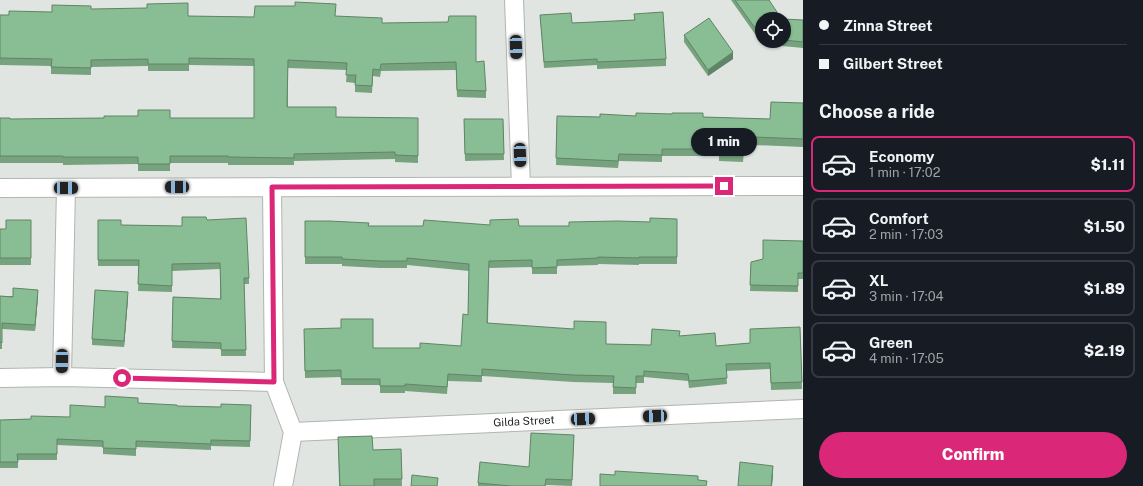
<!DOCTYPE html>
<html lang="en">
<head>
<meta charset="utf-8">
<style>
	body { margin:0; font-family:"Public Sans",sans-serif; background:#20242c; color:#f1f3f6; height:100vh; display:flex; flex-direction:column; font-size:15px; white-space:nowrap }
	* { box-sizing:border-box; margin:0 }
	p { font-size:13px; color:#9ea1a6 }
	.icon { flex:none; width:22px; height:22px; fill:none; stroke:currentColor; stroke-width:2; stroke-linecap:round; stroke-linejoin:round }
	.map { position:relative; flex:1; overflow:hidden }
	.sheet { display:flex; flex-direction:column; background:#171b24; width:340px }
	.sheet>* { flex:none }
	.banner { display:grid; align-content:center; height:88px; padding:0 16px; background:#171b24 }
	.buttons { position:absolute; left:755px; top:12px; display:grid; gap:8px }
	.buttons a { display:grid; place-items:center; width:36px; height:36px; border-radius:50%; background:#171b24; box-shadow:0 1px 3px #0004; font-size:20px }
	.end { position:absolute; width:18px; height:18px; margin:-9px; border:5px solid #db2777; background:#fff; box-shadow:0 0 0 2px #fff }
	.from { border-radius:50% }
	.bubble { position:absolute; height:28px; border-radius:14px; background:#171b24; box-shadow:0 1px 3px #0004; font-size:13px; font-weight:800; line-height:28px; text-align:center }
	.car { position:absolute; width:12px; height:24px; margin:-12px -6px; border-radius:5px; box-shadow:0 0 3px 1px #0007; background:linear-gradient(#222 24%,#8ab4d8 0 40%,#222 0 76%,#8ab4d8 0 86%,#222 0) }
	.banner b { display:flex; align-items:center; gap:14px; height:38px; font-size:15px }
	.banner b+b { border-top:1px solid #363941 }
	.banner i { width:10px; height:10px; background:#f1f3f6 }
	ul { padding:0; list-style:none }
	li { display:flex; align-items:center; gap:12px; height:56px; margin:0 8px 6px; padding:0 8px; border:2px solid #363941; border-radius:8px }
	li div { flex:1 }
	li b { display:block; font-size:15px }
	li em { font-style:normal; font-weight:800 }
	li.selected { border-color:#db2777 }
	li>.icon { width:36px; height:36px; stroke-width:1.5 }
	h2 { padding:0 16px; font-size:18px; line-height:48px }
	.button { display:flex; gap:8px; margin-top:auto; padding:8px 16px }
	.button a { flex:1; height:46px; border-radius:24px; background:#db2777; color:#fff; font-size:16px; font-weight:800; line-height:46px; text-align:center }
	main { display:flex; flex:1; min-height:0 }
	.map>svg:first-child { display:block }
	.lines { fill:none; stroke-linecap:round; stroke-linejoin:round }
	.street-casing { stroke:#b0b5b1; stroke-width:20 }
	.street { stroke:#fff; stroke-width:18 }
	.wall { fill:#76a37e }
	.shaded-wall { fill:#608467 }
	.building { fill:#89bd93; stroke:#608467 }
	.route { stroke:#db2777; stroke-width:5 }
	.labels { text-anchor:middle; stroke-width:3; stroke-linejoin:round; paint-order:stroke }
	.street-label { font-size:11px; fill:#242625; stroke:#fff }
</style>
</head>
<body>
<main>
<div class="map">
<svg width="803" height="486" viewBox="0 0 803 486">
	<rect width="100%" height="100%" fill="#e1e5e1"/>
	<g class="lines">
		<g class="street-casing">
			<g id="street">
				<path d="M514,0l7,186"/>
				<path d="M272,187l2,195 19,50 -10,54"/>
				<path d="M0,188l803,-2"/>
				<path d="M62,377l4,-189"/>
				<path d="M0,378l62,-1 212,5"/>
				<path d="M293,432l510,-23"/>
			</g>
		</g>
		<use href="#street" class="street"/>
	</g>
	<g class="wall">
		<path d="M731,0h38l8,19h-15v10l-7,5z"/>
		<path d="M91,9l97,7 66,1 82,-1 46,7 94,39 10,29v7l-29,-1 -1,-27 -75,1 -1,6 -7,-1 -1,17 -17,-1v-9l-9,-1 1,-12 -59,-2v39l48,10 82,1v45l-23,-1v-3l-101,2v4h-66v-2h-58v8h-32v-7l-75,1v-2h-63v-45l10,1 160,-1h84v-52l-65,-1v6h-41v-5l-57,1v8l-40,-1v-8l-51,-1v-50h9z"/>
		<path d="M634,14l32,45v7l-69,3v-4l-53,3 -4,-53 32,8 62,-3z"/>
		<path d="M784,19l19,1v28l-21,-2v-5h2z"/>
		<path d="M684,35l49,24 -25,17 -24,-34z"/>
		<path d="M803,103v44l-49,-2 -1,7 -9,-1 -1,11 -24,-1v-5h-57v6l-43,-1 -1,7 -62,-3 1,-49 43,1 36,-1 67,1 67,2z"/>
		<path d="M464,119h39l1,41 -39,1z"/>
		<path d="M677,219v45h-38v1l-41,-1v1l-41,1v8h-25v-7l-43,1 -1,55 118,21 45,1 29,-9 36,10 34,-3 50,-16 2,62 -31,1 -1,-21 -44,2 1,13 -38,4 -1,-7 -44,-4v6h-8v11h-23v-11l-40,-1 -91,-6v6l-34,-1 -1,13 -42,-3v2h-25v-8h-39v-8l-36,1 -1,-49 69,19h47l41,-2 7,-31 1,-44 -62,-6v3h-27l-38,-2v-2h-37v-43l63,5h201l81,-4z"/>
		<path d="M31,220v45h-31v-36h6z"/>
		<path d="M98,220l23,5 61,1 25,-6 42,58v6h-5l2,72h-25v-7l-49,-1 1,-51 47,2v-30l-48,2v21l-34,-1 1,-25h-41z"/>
		<path d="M803,241v38h-5v13l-48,-1 1,-29 12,-3z"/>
		<path d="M0,296h38l-3,35 -33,-2v20h-2z"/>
		<path d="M128,298l-4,49 -32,-2v-6z"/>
		<path d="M138,403l39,3 44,1 30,-2 -1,42 -39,-1v4l-75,-3v9l-33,-2v-7l-46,-2v15h-39v8h-18v-48l31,-1 39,-2 35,-10z"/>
		<path d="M574,435l-2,51 -26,-1v1h-68v-3l51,-16z"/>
		<path d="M338,437l35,13 28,-1 1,37h-63z"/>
	</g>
	<g class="shaded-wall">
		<path d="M777,12v7h-9z"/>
		<path d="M762,23v6l-7,5v-6z"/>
		<path d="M733,52v7l-25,17v-6z"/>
		<path d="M38,290v6l-3,35v-6z"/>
		<path d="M128,292v6l-4,49v-6z"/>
		<path d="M773,466v11l-1,9h-1z"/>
	</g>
	<g class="building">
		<path d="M735,0h34l8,12 -9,7h-6v4l-7,5z"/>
		<path d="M295,2l41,2 -1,12 47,2v5l66,-1 1,-6h27v46l8,-1 2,30 -29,-1 -1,-28 -75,2 -1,6 -7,-1 -1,17 -17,-1 1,-10h-10l1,-12 -59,-3 -1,47h49v10l82,1v38l-23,-1v-3l-101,2v4l-66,-1v-1h-58v8h-32v-7h-75v-1h-63v-38h10v1l94,-1v-2h34v-6h32v8h84v-59l-65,-1v6h-41v-5l-57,1v8l-40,-1 1,-8 -52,-1v-43h9v-4l43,1v-7l39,1v3l56,-1v-4l41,-1v13l66,1 1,-11h40z"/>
		<path d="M663,12l3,47 -69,3v-3l-53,3 -4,-47 31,-2 1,10 63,-3 -1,-6z"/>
		<path d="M709,18l24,34 -25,18 -24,-35z"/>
		<path d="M783,19l20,1v22l-19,-2v-21z"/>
		<path d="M771,102l32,1v36l-49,-2 -1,7h-9l-1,11 -24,-1v-5h-57v6l-43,-1 -1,7 -62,-3 1,-42 43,1v-3l36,2v-3l36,1v-1h31v4l67,2z"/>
		<path d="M464,119h39l1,35h-39z"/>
		<path d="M182,217h24l1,3 39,-2 3,60h-5l2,72h-25v-7l-49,-2 1,-44 48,2 -1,-36 -48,1v22l-34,-2 1,-24h-41v-40h23v5l61,1z"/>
		<path d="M650,218l27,1v38h-38v1l-41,-1v1l-41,2v7l-25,1v-8l-43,1 -2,62 87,6v-8l32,1v22l45,1 1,-16 28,2 -1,5 36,-3 1,13 34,-3v-14l50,-2 2,55 -31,1 -1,-20 -44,1 1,14 -38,3 -1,-7 -44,-3v5h-8v12l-23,-1 1,-11 -41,-1 -91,-6v7l-34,-2 -1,13 -42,-3v2h-25v-7h-39v-9l-36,1 -1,-42 37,-1v-9h32v29h47v-5l41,3 2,-32 5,1 1,-51 -62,-6v3h-27l-38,-2v-2h-37v-36h24l40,2 -1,3h55l1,-6 66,5v-5l28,-1 1,7h50v-4l48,-1 33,1z"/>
		<path d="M6,220h25v38h-31v-29h6z"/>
		<path d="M763,240l40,1v32h-5v13l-48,-1 1,-23 12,-3z"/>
		<path d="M13,288l25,2 -3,35 -33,-2v20l-2,-1v-46l13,1z"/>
		<path d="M95,290l33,2 -4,49 -32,-2z"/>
		<path d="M105,396l33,2v5l39,2v1l44,1v-3l30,1 -1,36 -39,-1v4l-75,-3v8l-33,-1v-7l-46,-2v15h-40l1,8h-18v-42l31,-1v-3l39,1v-12l35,2z"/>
		<path d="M531,433l43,2 -2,45 -26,-1 -1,7h-34l-33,-3 2,-21 49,5z"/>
		<path d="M372,436l1,14 28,-1 1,30h-28v7h-34l-2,-49z"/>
		<path d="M740,462l33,4 -2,20h-33z"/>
		<path d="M615,471l83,5v4l9,1 -1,5h-106v-12l15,1z"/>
		<path d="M412,475l26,3 -1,8h-26z"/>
	</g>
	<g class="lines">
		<path class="route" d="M122,378l152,4 -2,-195 452,-1"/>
	</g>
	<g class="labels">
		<g class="street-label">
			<text transform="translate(524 421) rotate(-3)" y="4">Gilda Street</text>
		</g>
	</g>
</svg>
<div class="buttons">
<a><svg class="icon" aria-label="locate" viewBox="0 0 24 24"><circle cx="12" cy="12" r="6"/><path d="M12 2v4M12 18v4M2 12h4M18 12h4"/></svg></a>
</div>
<i class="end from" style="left:122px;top:378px"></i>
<i class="end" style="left:724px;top:186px"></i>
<div class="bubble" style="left:691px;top:128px;width:66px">1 min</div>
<i class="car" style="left:516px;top:47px;rotate:178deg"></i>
<i class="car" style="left:520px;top:155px;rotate:178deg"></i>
<i class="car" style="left:177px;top:187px;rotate:270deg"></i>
<i class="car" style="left:66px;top:188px;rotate:90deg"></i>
<i class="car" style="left:62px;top:361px;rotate:181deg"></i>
<i class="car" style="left:655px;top:416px;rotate:268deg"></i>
<i class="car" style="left:583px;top:419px;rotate:87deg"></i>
</div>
<section class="sheet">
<div class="banner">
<b><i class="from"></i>Zinna Street</b>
<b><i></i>Gilbert Street</b>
</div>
<h2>Choose a ride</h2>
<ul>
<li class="selected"><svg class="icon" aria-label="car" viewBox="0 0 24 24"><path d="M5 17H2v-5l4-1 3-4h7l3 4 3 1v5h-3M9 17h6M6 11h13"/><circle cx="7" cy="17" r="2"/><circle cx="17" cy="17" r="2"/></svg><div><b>Economy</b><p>1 min · 17:02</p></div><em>$1.11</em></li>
<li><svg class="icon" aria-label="car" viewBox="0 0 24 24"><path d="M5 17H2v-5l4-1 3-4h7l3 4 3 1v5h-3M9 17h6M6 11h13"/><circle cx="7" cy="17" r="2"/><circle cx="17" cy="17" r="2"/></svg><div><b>Comfort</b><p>2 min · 17:03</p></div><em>$1.50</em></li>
<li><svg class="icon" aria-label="car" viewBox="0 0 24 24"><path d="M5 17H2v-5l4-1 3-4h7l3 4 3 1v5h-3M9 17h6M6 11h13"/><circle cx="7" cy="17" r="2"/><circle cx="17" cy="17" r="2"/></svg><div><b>XL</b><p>3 min · 17:04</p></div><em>$1.89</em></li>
<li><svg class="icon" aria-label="car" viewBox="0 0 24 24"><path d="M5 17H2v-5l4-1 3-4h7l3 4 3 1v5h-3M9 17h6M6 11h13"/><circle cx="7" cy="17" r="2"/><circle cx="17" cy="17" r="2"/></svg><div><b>Green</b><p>4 min · 17:05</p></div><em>$2.19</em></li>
</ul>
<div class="button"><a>Confirm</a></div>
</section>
</main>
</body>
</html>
